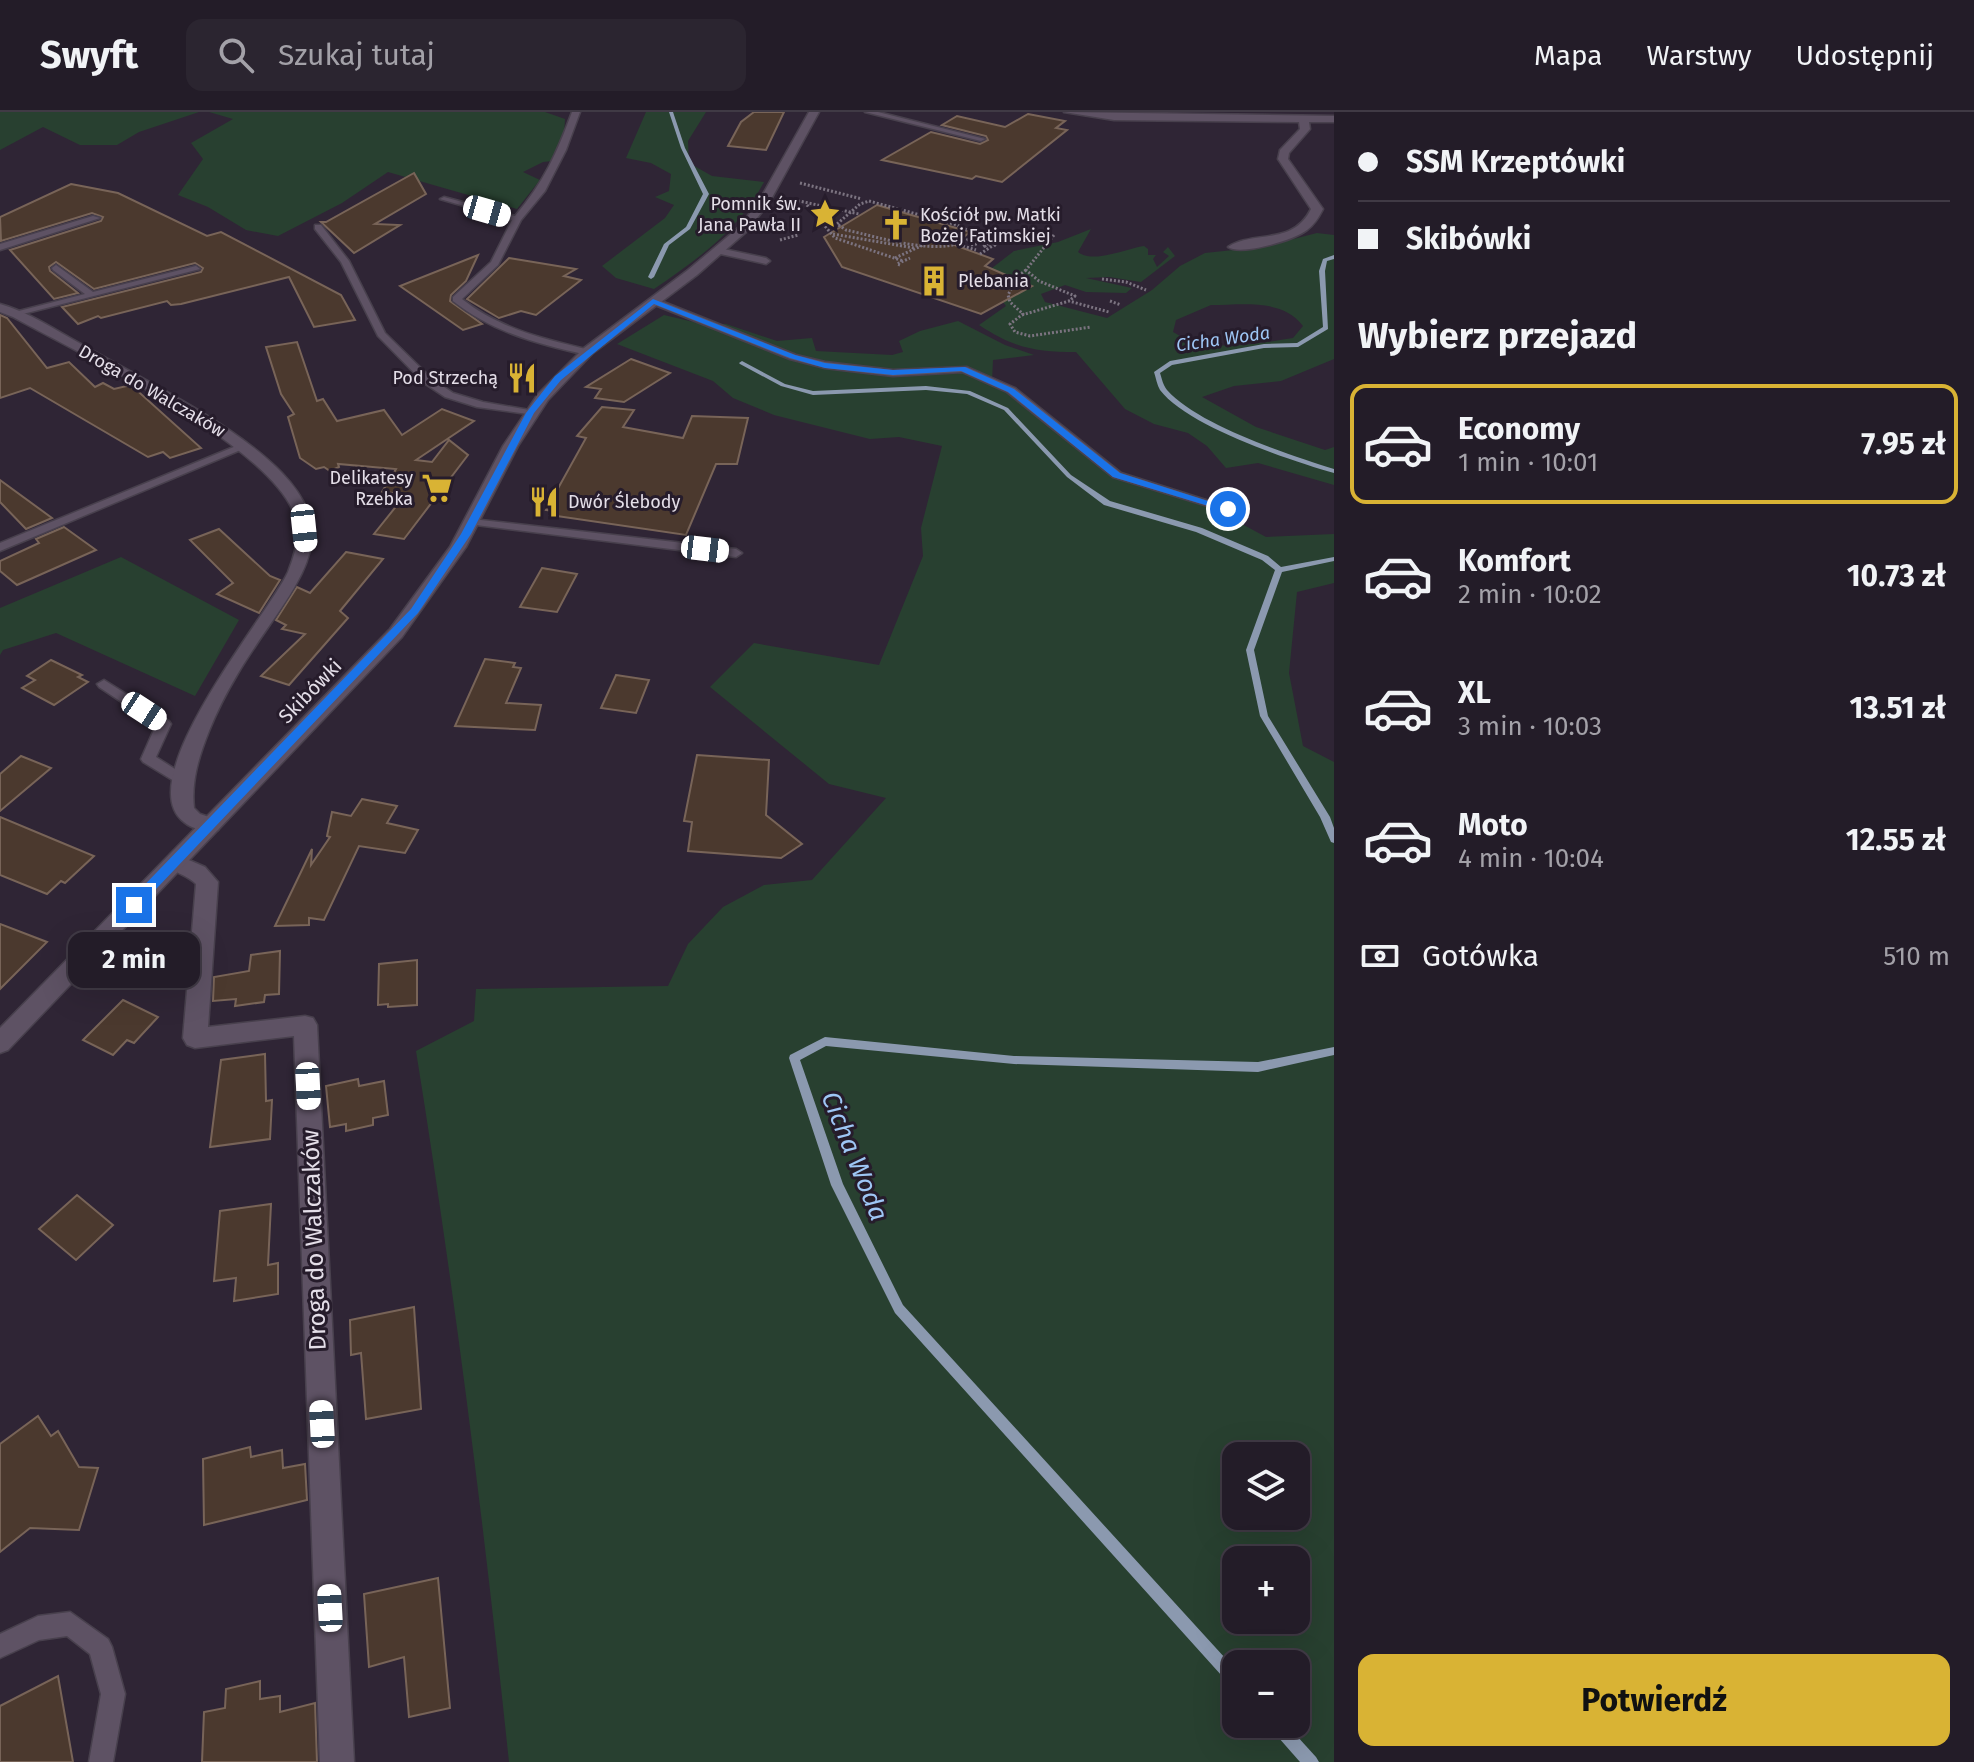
<!DOCTYPE html>
<html lang="pl">
<head>
<meta charset="utf-8">
<style>
	body { margin:0; font-family:"Fira Sans",sans-serif; background:#2b2530; color:#f1f3f6; height:100vh; display:flex; flex-direction:column; font-size:30px; white-space:nowrap }
	* { box-sizing:border-box; margin:0 }
	p { font-size:26px; color:#a3a1a8 }
	.icon { flex:none; width:44px; height:44px; fill:none; stroke:currentColor; stroke-width:2; stroke-linecap:round; stroke-linejoin:round }
	.map { position:relative; flex:1; overflow:hidden }
	.side { display:flex; flex-direction:column; background:#231c28; width:640px }
	.side>* { flex:none }
	.hud { display:grid; align-content:center; height:176px; padding:0 24px; background:#231c28 }
	.controls { position:absolute; left:1222px; top:1330px; display:grid; gap:16px }
	.controls a { display:grid; place-items:center; width:88px; height:88px; border-radius:16px; background:#231c28; box-shadow:0 8px 32px #0002,0 0 0 2px #403a45; font-size:40px }
	.end { position:absolute; width:36px; height:36px; margin:-18px; border:10px solid #1a73e8; background:#fff; box-shadow:0 0 0 4px #fff }
	.from { border-radius:50% }
	.bubble { position:absolute; height:56px; border-radius:16px; background:#231c28; box-shadow:0 8px 32px #0002,0 0 0 2px #403a45; font-size:26px; font-weight:700; line-height:56px; text-align:center }
	.car { position:absolute; width:24px; height:48px; margin:-24px -12px; border-radius:10px; box-shadow:0 0 6px 2px #0007; background:linear-gradient(#fff 24%,#345 0 40%,#fff 0 76%,#345 0 86%,#fff 0) }
	.hud b { display:flex; align-items:center; gap:28px; height:76px; font-size:30px }
	.hud b+b { border-top:2px solid #403a45 }
	.hud i { width:20px; height:20px; background:#f1f3f6 }
	ul { padding:0; list-style:none }
	li { display:flex; align-items:center; gap:24px; height:120px; margin:0 16px 12px; padding:0 8px; border:4px solid transparent; border-radius:16px }
	li div { flex:1 }
	li b { display:block; font-size:30px }
	li em { font-style:normal; font-weight:700 }
	li.selected { border-color:#d9b334 }
	li>.icon { width:72px; height:72px; stroke-width:1.5 }
	h2 { padding:0 24px; font-size:36px; line-height:96px }
	.pay { display:flex; align-items:center; gap:20px; height:88px; padding:0 24px; font-size:30px }
	.pay p { margin-inline-start:auto }
	.action { display:flex; gap:16px; margin-top:auto; padding:16px 24px }
	.action a { flex:1; height:92px; border-radius:16px; background:#d9b334; color:#111; font-size:32px; font-weight:700; line-height:92px; text-align:center }
	header { display:flex; align-items:center; gap:48px; box-sizing:border-box; height:112px; padding:0 40px; background:#231c28; border-bottom:2px solid #403a45 }
	header strong { font-size:38px }
	nav { display:flex; gap:44px; margin-inline-start:auto; font-size:28px }
	.search { width:560px; height:72px; background:#2b2530; display:flex; align-items:center; gap:20px; box-sizing:border-box; padding:0 28px; border-radius:16px; color:#a3a1a8; font-size:30px }
	main { display:flex; flex:1; min-height:0 }
	.map>svg:first-child { display:block }
	.green { fill:#284030; fill-rule:evenodd }
	.lines { fill:none; stroke-linecap:round; stroke-linejoin:round }
	.stream { fill:#8b99af; fill-rule:evenodd }
	.building { fill:#4b392e; stroke:#786458; stroke-width:2 }
	.service-casing { stroke:#48404d; stroke-width:3 }
	.minor-casing { stroke:#48404d; stroke-width:3 }
	.secondary-casing { stroke:#48404d; stroke-width:3 }
	.path { stroke:#7c7481; stroke-width:3; stroke-dasharray:2 2; stroke-linecap:butt }
	.service { fill:#5e5264; fill-rule:evenodd }
	.minor { fill:#5e5264; fill-rule:evenodd }
	.secondary { fill:#5e5264; fill-rule:evenodd }
	.route { fill:#1a73e8 }
	.labels { text-anchor:middle; stroke-width:6; stroke-linejoin:round; paint-order:stroke }
	.far-poi-label { font-size:18px; fill:#e4dee8; stroke:#261c2b; text-anchor:end }
	.far-water-label { font-size:18px; font-style:italic; fill:#9ec6f5; stroke:#261c2b }
	.far-street-label { font-size:18px; fill:#e4dee8; stroke:#261c2b }
	.street-label { font-size:20px; fill:#e4dee8; stroke:#261c2b }
	.near-street-label { font-size:24px; fill:#e4dee8; stroke:#261c2b }
	.near-water-label { font-size:26px; font-style:italic; fill:#9ec6f5; stroke:#261c2b }
</style>
</head>
<body>
<header>
<strong>Swyft</strong>
<div class="search"><svg class="icon" aria-label="search" viewBox="0 0 24 24"><circle cx="10" cy="10" r="6"/><path d="M15 15l6 6"/></svg>Szukaj tutaj</div>
<nav><a>Mapa</a><a>Warstwy</a><a>Udostępnij</a></nav>
</header>
<main>
<div class="map">
<svg width="1334" height="1650" viewBox="0 0 1334 1650">
	<rect width="100%" height="100%" fill="#2f2535"/>
	<g class="green">
		<path d="M0,0h199l-60,20 -22,13h-37l-37,-18 -43,23z"/>
		<path d="M209,0h336l20,7 -1,17 -12,25 -9,1 -20,10 17,8 -23,29 -129,-37 -46,31 -64,33 -32,-6 -38,-23 -30,-12 25,-36 -12,-16 42,-24z"/>
		<path d="M646,0h60l-18,29 1,22 23,13 52,6c-25,48 -66,77 -110,107l-38,-11 -14,-12 63,-48 9,-13 -19,-8 14,-6 2,-17 -20,-11 -25,-5z"/>
		<path d="M1091,117l-13,23c15,12 47,-3 66,-6l4,3v6h8l-3,4 4,8 12,-11 -6,-4 5,-5 7,9 -34,26 -32,-5 -23,1 46,10 -6,5 -40,-1 -21,-7 -24,9 4,8 62,16 45,-28 28,-24 25,-13 57,-6 55,-14 17,2v124l-53,22 -47,5 -32,11 54,30 69,23 9,-3v38l-76,-22 -32,5 -19,-22 -19,-13 -34,-9 -29,-15 -49,-57c-41,0 -62,-4 -97,-27l27,-19 -23,-31 31,-24 44,-9zM1211,193c31,0 71,-7 92,21l-10,12c-39,6 -85,16 -120,-6l3,-12z"/>
		<path d="M664,203l38,9h24l51,17 35,-3 4,13 76,4 11,-3 -4,-11 21,-10 38,-10 47,24 29,10 -41,5 -1,21 95,73 41,24 60,17 78,42 68,-3v49l-37,9 -8,81 14,73 31,16v1000h-825c-25,-238 -55,-475 -93,-711l58,-30 2,-32 192,-3 20,-42 35,-37 41,-22 48,-5 74,-82 -57,-14 -119,-97 44,-44 125,22 44,-109 -2,-28 21,-82 -43,-9 -29,2 -96,-24 -41,-17 -20,-17 -96,-37zM1236,1344h60v60h-60zM1236,1448h60v60h-60zM1236,1552h60v60h-60z"/>
		<path d="M121,445l118,63 -44,76 -139,-63 -53,17 -3,5v-47z"/>
	</g>
	<g class="lines">
		<g class="stream">
			<path d="M669,0h4l12,36 24,46 -19,35 -21,16 -15,32 -3,2 -3,-2 16,-33 22,-17 17,-33 -22,-46z"/>
			<path d="M1334,143v4l-7,2 -2,10 3,58 -30,18 -34,1 -92,17 -12,8c2,6 3,12 7,17 31,35 122,65 167,79v4c-43,-12 -147,-47 -174,-83 -3,-5 -4,-12 -6,-18l16,-11 94,-17 33,-1 26,-16 -4,-56 4,-12z"/>
			<path d="M742,249l43,23 28,7 113,-5 44,5 38,17 63,67 39,26 92,27 66,28 13,11 53,-10v4l-52,11 -28,78 14,66 62,101 4,11v15l-3,-1 -11,-25 -60,-101 -14,-66 29,-80 -13,-10 -66,-28 -92,-27 -37,-28 -63,-67 -37,-16 -41,-4 -113,5 -32,-9 -41,-22 -1,-1z"/>
			<path d="M825,925l189,19 244,6 76,-15v8l-76,17 -244,-8 -188,-18 -26,14 43,124 60,121 333,365v18l-5,-2 -336,-373 -64,-128 -42,-127 1,-3z"/>
			<path d="M1268,1612h18l30,33 3,5h-19l-29,-33z"/>
		</g>
	</g>
	<g class="building">
		<path d="M754,0h30l-18,38 -38,-4 13,-24z"/>
		<path d="M1028,2l37,7 -9,7 11,2 -65,52 -26,-6 -4,3 -90,-19 49,-28 49,12 8,-4 -2,-4 -44,-11 15,-9 48,11z"/>
		<path d="M414,61l12,21 -51,30 25,1 -46,28 -33,-31h5z"/>
		<path d="M71,72l47,9 89,43 14,-4 120,63 14,25 -41,7 -25,-50 -108,27 -10,1 -4,-4 -66,17 -3,-2 -20,8 -16,-17 139,-35 2,-4 -8,-5 -101,26 -38,-27 -7,5 1,4 28,22 -24,6 -44,-49 91,-29 2,-4 -11,-4 -91,28 -1,-24z"/>
		<path d="M877,93l93,27 -16,13 39,14 -8,7 47,20 -51,28 -139,-47 -18,-30z"/>
		<path d="M478,143l-12,26 -15,14 -1,6 32,23 -19,6 -63,-44z"/>
		<path d="M509,146l67,11 -12,7 17,4 -45,35 -15,-4 -22,7 -32,-19z"/>
		<path d="M0,203l7,3 40,50 22,-6 26,25 8,-4 11,6 17,-4 70,63 -31,10 -7,-6 -15,5 -118,-69 -30,10z"/>
		<path d="M297,230l20,59 6,-2 14,22 47,-11 18,25 40,-26 32,12 -58,39 16,2 17,-22 19,15 -64,84 -30,-5 32,-40 -24,-2 14,-23 -58,-5 1,3 -9,4 -6,-4 -8,2 -16,-11 -12,-41 6,-3 -13,-20 -15,-47z"/>
		<path d="M631,247l39,14 -46,29 -29,-4 6,-9 -15,-2z"/>
		<path d="M602,295l32,3 -11,17 60,11 9,-22 56,2 -11,46h-21l-30,71 -136,-20 3,-4 -7,-1 40,-72 -9,-2z"/>
		<path d="M0,368l52,38 -26,11 -26,-27z"/>
		<path d="M64,415l32,23 -79,35 -17,-14v-10l39,-18 -3,-4z"/>
		<path d="M219,417l51,47 10,4 -21,33 -42,-19 16,-11 -43,-43z"/>
		<path d="M346,440l37,7 -43,52 8,7 -59,67 -28,-9 44,-42 -23,-5 4,-4 -10,-5 21,-33 13,6z"/>
		<path d="M542,456l35,6 -20,38 -37,-5z"/>
		<path d="M485,547l30,4 -2,4 8,1 -15,35 35,2 -6,25 -80,-4z"/>
		<path d="M51,548l31,15 -4,2 10,5 -34,23 -32,-17 13,-8 -8,-4z"/>
		<path d="M616,563l33,5 -13,33 -35,-5z"/>
		<path d="M697,643l72,5 -3,55 36,29 -21,14 -93,-7 4,-29 -8,-1z"/>
		<path d="M21,644l30,12 -51,43v-37z"/>
		<path d="M362,687l35,7 -10,17 31,7 -13,23 -46,-7 -35,74 -15,-2v7l-34,1 37,-77 -1,16 19,-28 -3,-1 5,-24 19,4z"/>
		<path d="M0,705l60,25 34,14 -29,27 -4,-2 -14,13 -47,-19z"/>
		<path d="M0,812l47,18 -47,47z"/>
		<path d="M280,839l-1,43 -14,1 -1,7 -29,4 1,-7 -23,2 1,-24 35,-6 2,-16z"/>
		<path d="M417,848v45l-29,2v-3l-10,1 1,-41z"/>
		<path d="M123,888l35,17 -24,26 -7,-3 -14,15 -30,-15z"/>
		<path d="M265,942l1,47 6,-1 -2,39 -60,8 11,-87z"/>
		<path d="M358,967l1,7 25,-5 4,34 -15,3v7l-27,6v-7l-16,3 -4,-41z"/>
		<path d="M77,1083l36,30 -37,35 -37,-31z"/>
		<path d="M271,1092l-3,61 10,-2v31l-44,7 2,-23 -22,3 6,-70z"/>
		<path d="M414,1195l7,102 -55,10 -5,-66 -10,2 -1,-35z"/>
		<path d="M38,1304l13,20 7,-5 21,36 19,1 -19,62 -49,-2 -30,24v-108z"/>
		<path d="M250,1335l1,10 31,-7 1,18 22,-4 2,36 -103,25 -1,-66z"/>
		<path d="M438,1466l12,130 -41,9 -5,-60 -35,10 -5,-73z"/>
		<path d="M58,1564l15,86h-73v-56z"/>
		<path d="M260,1569v18l20,-3v16l35,-9 2,59h-115l2,-50 21,-4 1,-19z"/>
	</g>
	<g class="lines">
		<g class="service-casing">
			<g id="service">
				<path d="M572,0h8l-14,38 -21,41 -24,29 -23,45 -36,34c38,30 82,40 128,51v4l-3,1c-49,-11 -95,-23 -134,-54v-4l38,-35 21,-42 -72,-21 4,-2 71,19c29,-34 42,-63 57,-104z"/>
				<path d="M865,0h13l107,27 -4,2z"/>
				<path d="M93,104l7,2 -100,32v-6z"/>
				<path d="M315,113h6l28,36 36,72 47,46 21,14 30,9 52,9v4l-58,-8 -32,-10 -21,-14 -46,-47 -37,-74 -26,-33z"/>
				<path d="M719,136l47,10 4,3 -4,3 -50,-11v-4z"/>
				<path d="M56,153l37,27 103,-26 4,3 -185,47v-4l70,-18 -32,-24 -1,-2z"/>
				<path d="M650,187h6l140,56 29,7 68,8 74,-3 48,21 106,85 113,36 -10,2 -111,-34 -106,-85 -45,-20 -69,4 -68,-8 -35,-9 -140,-56z"/>
				<path d="M241,332l9,2 -250,105v-8z"/>
				<path d="M472,407l264,30 6,4 -6,4 -268,-33v-4z"/>
				<path d="M104,568l65,41 2,3 -15,33 33,21 2,3 -2,3h-10l-36,-22 -2,-3 15,-34 -57,-38 -2,-3z"/>
				<path d="M70,1500l38,27 4,8 13,47 -12,68h-24l12,-68 -11,-40 -23,-18 -28,4 -39,18v-24l38,-18z"/>
			</g>
		</g>
		<g class="minor-casing">
			<g id="minor">
				<path d="M1064,0l270,4v6h-25l1,7 -21,24 -1,6 35,50c-4,8 -8,15 -16,21 -13,10 -66,26 -79,17 26,-17 65,-1 83,-38l-33,-50 2,-9 20,-21 -1,-7 -185,-2z"/>
				<path d="M0,192c29,8 55,26 81,40 39,22 79,43 117,66 214,130 72,168 11,321 -10,25 -18,50 -15,77l6,6 18,6 3,5 -3,5c-10,3 -26,-1 -34,-8 -56,-42 85,-208 104,-250 6,-15 11,-31 9,-47 -9,-73 -221,-173 -284,-208l-13,-5z"/>
				<path d="M175,742l30,13 13,15 -10,145 97,-11 8,2 4,7 37,737h-34l-26,-726 -99,12 -8,-3 -4,-7 13,-154c-9,-10 -25,-11 -31,-22l3,-5z"/>
			</g>
		</g>
		<g class="secondary-casing">
			<path id="secondary" d="M809,0h10l-50,91 -23,29 -49,43 -104,78 -45,47 -30,46 -52,101 -64,90 -394,413 -8,3v-25l390,-399 60,-82 53,-101 35,-52 46,-46 104,-78 50,-42 20,-25z"/>
		</g>
		<g class="path">
			<path d="M800,71l62,16"/>
			<path d="M790,87l69,15"/>
			<path d="M869,89l88,24 18,9c-27,27 -95,3 -129,-4l-9,-6 23,-20z"/>
			<path d="M807,93l28,33 68,23"/>
			<path d="M784,96l11,2"/>
			<path d="M833,122l81,14"/>
			<path d="M1054,123l-28,35 13,11 36,15 -6,5"/>
			<path d="M780,128l18,-5"/>
			<path d="M971,133l20,-4 -8,6 9,-4 4,3"/>
			<path d="M963,134l13,4"/>
			<path d="M980,142l26,-17"/>
			<path d="M895,146l28,-13"/>
			<path d="M900,153l-3,-1 13,-6"/>
			<path d="M1026,158l-8,6 -10,19 2,7 13,12 -13,10 5,8 15,4 61,-9"/>
			<path d="M1102,167l24,3 20,8"/>
			<path d="M1110,189l11,4"/>
			<path d="M1022,203l47,-14 40,11"/>
		</g>
		<use href="#service" class="service"/>
		<use href="#minor" class="minor"/>
		<use href="#secondary" class="secondary"/>
	</g>
	<path class="route" d="M653,187l142,56 30,8 68,7 72,-3 49,22 106,84 113,36 -8,2 -112,-34 -105,-85 -47,-21 -68,4 -68,-7 -35,-10 -136,-54 -93,76 -27,33 -63,121 -53,79 -280,295h-9v-7l282,-292 50,-75 65,-121 29,-37z"/>
	<defs>
		<g id="sight-bare" transform="scale(2.4)"><path d="M0-6L1.8-2.2L6-1.7L2.9 1.2L3.7 5.4L0 3.3L-3.7 5.4L-2.9 1.2L-6-1.7L-1.8-2.2Z" fill="#d9b334" stroke="#261c2b" stroke-width="2.5" paint-order="stroke"/></g>
		<g id="church-bare" transform="scale(2.4)"><path d="M-1.2-6h2.4v3.5h3.3v2.4h-3.3V6h-2.4V-.1h-3.3v-2.4h3.3Z" fill="#d9b334" stroke="#261c2b" stroke-width="2.5" paint-order="stroke"/></g>
		<g id="building-bare" transform="scale(2.4)"><path d="M-4-6H4V6H1V3H-1V6H-4ZM-2.5-4.3h1.7v1.8h-1.7ZM.8-4.3h1.7v1.8H.8ZM-2.5-1h1.7V.8h-1.7ZM.8-1h1.7V.8H.8Z" fill="#d9b334" stroke="#261c2b" stroke-width="2.5" paint-order="stroke"/></g>
		<g id="restaurant-bare" transform="scale(2.4)"><path d="M-5-6h1v4h1v-4h1v4h1v-4h1v5L-1.5 .5V6h-2V.5L-5-1ZM5-6V6H3V1.5H1.5Q1.5-4 5-6Z" fill="#d9b334" stroke="#261c2b" stroke-width="2.5" paint-order="stroke"/></g>
		<g id="supermarket-bare" transform="scale(2.4)"><path d="M-6-5.5h2.5l.6 2H6L4.5 2H-2.5L-4.4-4H-6ZM-1.5 3.2a1.3 1.3 0 1 0 .1 0ZM3 3.2a1.3 1.3 0 1 0 .1 0Z" fill="#d9b334" stroke="#261c2b" stroke-width="2.5" paint-order="stroke"/></g>
	</defs>
	<g fill-rule="evenodd">
		<use href="#sight-bare" x="825" y="102"/>
		<use href="#church-bare" x="896" y="113"/>
		<use href="#building-bare" x="934" y="169"/>
		<use href="#restaurant-bare" x="522" y="266"/>
		<use href="#supermarket-bare" x="437" y="376"/>
		<use href="#restaurant-bare" x="544" y="390"/>
	</g>
	<g class="labels">
		<g class="far-poi-label">
			<text x="801" y="98">Pomnik św.<tspan x="801" dy="21">Jana Pawła II</tspan></text>
			<text x="920" y="109" text-anchor="start">Kościół pw. Matki<tspan x="920" dy="21">Bożej Fatimskiej</tspan></text>
			<text x="958" y="175" text-anchor="start">Plebania</text>
			<text x="498" y="272">Pod Strzechą</text>
			<text x="413" y="372">Delikatesy<tspan x="413" dy="21">Rzebka</tspan></text>
			<text x="568" y="396" text-anchor="start">Dwór Ślebody</text>
		</g>
		<g class="far-water-label">
			<text transform="translate(1223 227) rotate(-8)" y="6">Cicha Woda</text>
		</g>
		<g class="far-street-label">
			<text transform="translate(152 279) rotate(30)" y="6">Droga do Walczaków</text>
		</g>
		<g class="street-label">
			<text transform="translate(310 579) rotate(-46)" y="7">Skibówki</text>
		</g>
		<g class="near-street-label">
			<text transform="translate(314 1128) rotate(-92)" y="8">Droga do Walczaków</text>
		</g>
		<g class="near-water-label">
			<text transform="translate(855 1044) rotate(68)" y="9">Cicha Woda</text>
		</g>
	</g>
</svg>
<div class="controls">
<a><svg class="icon" aria-label="layers" viewBox="0 0 24 24"><path d="M12 4l9 5-9 5-9-5zM3 14l9 5 9-5"/></svg></a>
<a>+</a>
<a>−</a>
</div>
<i class="end from" style="left:1228px;top:397px"></i>
<i class="end" style="left:134px;top:793px"></i>
<div class="bubble" style="left:68px;top:820px;width:132px">2 min</div>
<i class="car" style="left:487px;top:99px;rotate:106deg"></i>
<i class="car" style="left:304px;top:416px;rotate:174deg"></i>
<i class="car" style="left:705px;top:437px;rotate:97deg"></i>
<i class="car" style="left:144px;top:599px;rotate:123deg"></i>
<i class="car" style="left:308px;top:974px;rotate:177deg"></i>
<i class="car" style="left:322px;top:1312px;rotate:357deg"></i>
<i class="car" style="left:330px;top:1496px;rotate:357deg"></i>
</div>
<section class="side">
<div class="hud">
<b><i class="from"></i>SSM Krzeptówki</b>
<b><i></i>Skibówki</b>
</div>
<h2>Wybierz przejazd</h2>
<ul>
<li class="selected"><svg class="icon" aria-label="car" viewBox="0 0 24 24"><path d="M5 17H2v-5l4-1 3-4h7l3 4 3 1v5h-3M9 17h6M6 11h13"/><circle cx="7" cy="17" r="2"/><circle cx="17" cy="17" r="2"/></svg><div><b>Economy</b><p>1 min · 10:01</p></div><em>7.95 zł</em></li>
<li><svg class="icon" aria-label="car" viewBox="0 0 24 24"><path d="M5 17H2v-5l4-1 3-4h7l3 4 3 1v5h-3M9 17h6M6 11h13"/><circle cx="7" cy="17" r="2"/><circle cx="17" cy="17" r="2"/></svg><div><b>Komfort</b><p>2 min · 10:02</p></div><em>10.73 zł</em></li>
<li><svg class="icon" aria-label="car" viewBox="0 0 24 24"><path d="M5 17H2v-5l4-1 3-4h7l3 4 3 1v5h-3M9 17h6M6 11h13"/><circle cx="7" cy="17" r="2"/><circle cx="17" cy="17" r="2"/></svg><div><b>XL</b><p>3 min · 10:03</p></div><em>13.51 zł</em></li>
<li><svg class="icon" aria-label="car" viewBox="0 0 24 24"><path d="M5 17H2v-5l4-1 3-4h7l3 4 3 1v5h-3M9 17h6M6 11h13"/><circle cx="7" cy="17" r="2"/><circle cx="17" cy="17" r="2"/></svg><div><b>Moto</b><p>4 min · 10:04</p></div><em>12.55 zł</em></li>
</ul>
<div class="pay"><svg class="icon" aria-label="cash" viewBox="0 0 24 24"><path d="M3 7h18v10H3z"/><circle cx="12" cy="12" r="2"/></svg>Gotówka<p>510 m</p></div>
<div class="action"><a>Potwierdź</a></div>
</section>
</main>
</body>
</html>
